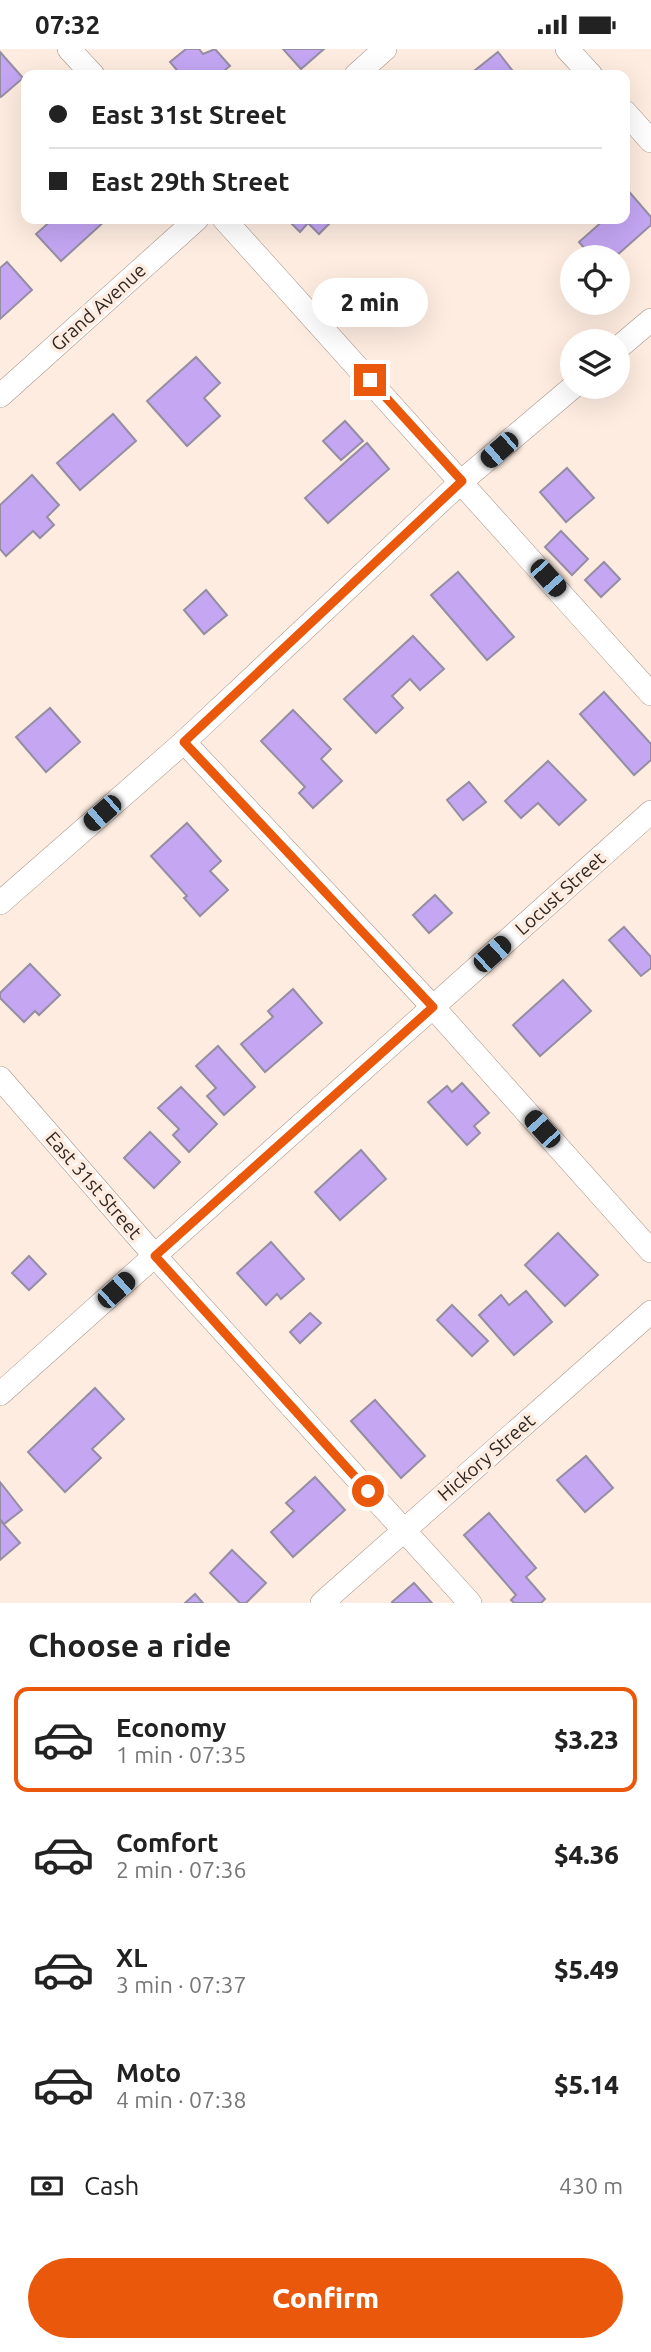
<!DOCTYPE html>
<html lang="en">
<head>
<meta charset="utf-8">
<style>
	body { margin:0; font-family:Ubuntu,sans-serif; background:#f2f2f2; color:#222; height:100vh; display:flex; flex-direction:column; font-size:26px; white-space:nowrap }
	* { box-sizing:border-box; margin:0 }
	p { font-size:23px; color:#767676 }
	.icon { flex:none; width:38px; height:38px; fill:none; stroke:currentColor; stroke-width:2; stroke-linecap:round; stroke-linejoin:round }
	.map { position:relative; height:1554px; overflow:hidden }
	.details { display:flex; flex-direction:column; background:#fff; flex:1 }
	.details>* { flex:none }
	.guide { position:absolute; left:21px; top:21px; width:609px; height:154px; border-radius:14px; box-shadow:0 7px 28px #0002; display:grid; align-content:center; height:154px; padding:0 28px; background:#fff }
	.controls { position:absolute; left:560px; top:196px; display:grid; gap:14px }
	.controls a { display:grid; place-items:center; width:70px; height:70px; border-radius:50%; background:#fff; box-shadow:0 7px 28px #0002; font-size:35px }
	.end { position:absolute; width:32px; height:32px; margin:-16px; border:9px solid #ea580c; background:#fff; box-shadow:0 0 0 4px #fff }
	.from { border-radius:50% }
	.bubble { position:absolute; height:49px; border-radius:24px; background:#fff; box-shadow:0 7px 28px #0002; font-size:23px; font-weight:800; line-height:49px; text-align:center }
	.car { position:absolute; width:21px; height:42px; margin:-21px -10px; border-radius:9px; box-shadow:0 0 5px 2px #0007; background:linear-gradient(#222 24%,#8ab4d8 0 40%,#222 0 76%,#8ab4d8 0 86%,#222 0) }
	.guide b { display:flex; align-items:center; gap:24px; height:66px; font-size:26px }
	.guide b+b { border-top:2px solid #e0e0e0 }
	.guide i { width:18px; height:18px; background:#222 }
	ul { padding:0; list-style:none }
	li { display:flex; align-items:center; gap:21px; height:105px; margin:0 14px 10px; padding:0 14px; border:4px solid transparent; border-radius:14px }
	li div { flex:1 }
	li b { display:block; font-size:26px }
	li em { font-style:normal; font-weight:800 }
	li.on { border-color:#ea580c }
	li>.icon { width:63px; height:63px; stroke-width:1.5 }
	h2 { padding:0 28px; font-size:32px; line-height:84px }
	.pay { display:flex; align-items:center; gap:18px; height:77px; padding:0 28px; font-size:26px }
	.pay p { margin-inline-start:auto }
	.primary-button { display:flex; gap:14px; margin-top:auto; padding:14px 28px }
	.primary-button a { flex:1; height:80px; border-radius:42px; background:#ea580c; color:#fff; font-size:28px; font-weight:800; line-height:80px; text-align:center }
	.status { display:flex; justify-content:space-between; align-items:center; height:49px; padding:0 35px; background:#fff; direction:ltr }
	.status svg { height:19px; fill:currentColor }
	.map>svg:first-child { display:block }
	.building { fill:#c4a6f3; stroke:#958da2; stroke-width:2 }
	.lines { fill:none; stroke-linecap:round; stroke-linejoin:round }
	.minor-casing { stroke:#a89486; stroke-width:24 }
	.minor { stroke:#fff; stroke-width:23 }
	.route { stroke:#ea580c; stroke-width:9 }
	.labels { text-anchor:middle; stroke-width:7; stroke-linejoin:round; paint-order:stroke }
	.street-label { font-size:19px; fill:#2e2620; stroke:#feece0 }
</style>
</head>
<body>
<div class="status"><b>07:32</b><svg viewBox="0 0 49 12"><path d="M0 12V9h3v3zM5 12V6h3v6zM10 12V3h3v9zM15 12V0h3v12zM26 1h20v11H26zM47 4h2v5h-2z"/></svg></div>
<div class="map">
<svg width="651" height="1554" viewBox="0 0 651 1554">
	<rect width="100%" height="100%" fill="#feece0"/>
	<g class="building">
		<path d="M186,0h13l4,5 12,-5 15,17 -11,9h-38l-11,-13z"/>
		<path d="M283,0h41l-23,20z"/>
		<path d="M0,3l23,26 -22,19 -1,-1z"/>
		<path d="M498,3l18,23h-47z"/>
		<path d="M625,138l26,30v8l-36,32 -7,-7 -8,7h-8l-13,-15 26,-23h20z"/>
		<path d="M53,170h54l-46,42 -25,-27z"/>
		<path d="M287,170h47l-15,15 -11,-11 -8,9z"/>
		<path d="M7,213l25,28 -32,29v-51z"/>
		<path d="M196,308l24,26 -16,15 16,18 -33,30 -40,-45z"/>
		<path d="M113,365l23,27 -56,49 -23,-27z"/>
		<path d="M345,372l18,20 -22,19 -18,-19z"/>
		<path d="M367,394l22,26 -61,54 -23,-25z"/>
		<path d="M567,419l27,30 -28,24 -26,-30z"/>
		<path d="M32,426l27,30 -12,12 7,8 -14,13 -7,-7 -27,25 -6,-7v-44z"/>
		<path d="M561,482l27,28 -16,16 -27,-28z"/>
		<path d="M604,513l16,17 -19,18 -16,-17z"/>
		<path d="M458,523l56,65 -27,23 -56,-65z"/>
		<path d="M206,541l21,25 -23,19 -20,-24z"/>
		<path d="M413,587l31,33 -24,21 -10,-11 -18,17 11,12 -27,25 -32,-34z"/>
		<path d="M604,643l47,52v16l-17,15 -54,-61z"/>
		<path d="M50,659l30,34 -34,30 -30,-35z"/>
		<path d="M293,661l38,39 -10,10 21,22 -29,27 -14,-15 6,-6 -44,-46z"/>
		<path d="M548,712l38,39 -27,25 -21,-22 -17,15 -16,-17z"/>
		<path d="M469,733l17,20 -23,18 -16,-20z"/>
		<path d="M187,774l34,38 -11,10 18,19 -28,26 -16,-18 3,-2 -36,-40z"/>
		<path d="M435,846l17,18 -23,20 -16,-18z"/>
		<path d="M624,878l27,30v11l-10,8 -32,-36z"/>
		<path d="M30,915l30,31 -21,20 -4,-4 -11,11 -24,-24v-5z"/>
		<path d="M563,931l28,31 -51,45 -27,-31z"/>
		<path d="M293,940l29,34 -57,49 -24,-28 32,-27 -5,-6z"/>
		<path d="M218,997l37,41 -31,28 -17,-19 9,-8 -20,-22z"/>
		<path d="M462,1034l27,30 -15,13 6,7 -13,12 -39,-43 19,-16 5,6z"/>
		<path d="M181,1038l36,37 -28,28 -16,-17 6,-6 -21,-21z"/>
		<path d="M150,1083l30,30 -26,26 -30,-30z"/>
		<path d="M361,1101l25,29 -46,41 -25,-28z"/>
		<path d="M558,1184l40,42 -33,31 -40,-41z"/>
		<path d="M271,1193l33,37 -23,20 -4,-5 -11,11 -29,-32z"/>
		<path d="M29,1207l17,18 -17,16 -17,-17z"/>
		<path d="M526,1242l26,31 -38,33 -35,-40 22,-20 8,10z"/>
		<path d="M452,1256l36,36 -16,15 -35,-36z"/>
		<path d="M310,1264l11,10 -21,20 -10,-11z"/>
		<path d="M95,1339l29,31 -32,30 9,9 -36,34 -37,-40z"/>
		<path d="M375,1351l50,56 -24,22 -50,-57z"/>
		<path d="M586,1407l27,32 -28,24 -28,-32z"/>
		<path d="M315,1428l30,33 -52,47 -22,-25 23,-21 -8,-8z"/>
		<path d="M0,1433l22,28 -18,14 -4,-5z"/>
		<path d="M489,1464l47,55 -10,9 19,22 -4,4h-27l-3,-3 5,-5 -52,-60z"/>
		<path d="M0,1471l20,23 -20,17z"/>
		<path d="M232,1501l34,33 -20,20h-6l-30,-30z"/>
		<path d="M414,1534l18,20h-39l-1,-1z"/>
		<path d="M195,1545l8,9h-18z"/>
	</g>
	<g class="lines">
		<g class="minor-casing">
			<g id="minor">
				<path d="M69,0l24,26"/>
				<path d="M567,0l24,26"/>
				<path d="M356,26l29,-26"/>
				<path d="M625,63l26,29"/>
				<path d="M224,170l427,475"/>
				<path d="M618,299l33,-28"/>
				<path d="M0,347l197,-177"/>
				<path d="M184,693l249,265 218,244"/>
				<path d="M0,854l184,-161 278,-261 111,-94"/>
				<path d="M0,1029l155,178 315,347"/>
				<path d="M0,1345l651,-582"/>
				<path d="M322,1554l329,-291"/>
			</g>
		</g>
		<use href="#minor" class="minor"/>
	</g>
	<g class="lines">
		<path class="route" d="M368,1442l-213,-235 278,-249 -249,-265 278,-261 -92,-101"/>
	</g>
	<g class="labels">
		<g class="street-label">
			<text transform="translate(98 258) rotate(-42)" y="7">Grand Avenue</text>
			<text transform="translate(560 844) rotate(-42)" y="7">Locust Street</text>
			<text transform="translate(94 1136) rotate(49)" y="7">East 31st Street</text>
			<text transform="translate(486 1408) rotate(-41)" y="7">Hickory Street</text>
		</g>
	</g>
</svg>
<div class="controls">
<a><svg class="icon" aria-label="locate" viewBox="0 0 24 24"><circle cx="12" cy="12" r="6"/><path d="M12 2v4M12 18v4M2 12h4M18 12h4"/></svg></a>
<a><svg class="icon" aria-label="layers" viewBox="0 0 24 24"><path d="M12 4l9 5-9 5-9-5zM3 14l9 5 9-5"/></svg></a>
</div>
<i class="end from" style="left:368px;top:1442px"></i>
<i class="end" style="left:370px;top:331px"></i>
<div class="bubble" style="left:312px;top:229px;width:116px">2 min</div>
<i class="car" style="left:499px;top:401px;rotate:229deg"></i>
<i class="car" style="left:548px;top:529px;rotate:138deg"></i>
<i class="car" style="left:102px;top:764px;rotate:229deg"></i>
<i class="car" style="left:492px;top:905px;rotate:48deg"></i>
<i class="car" style="left:542px;top:1080px;rotate:318deg"></i>
<i class="car" style="left:116px;top:1241px;rotate:48deg"></i>
<div class="guide">
<b><i class="from"></i>East 31st Street</b>
<b><i></i>East 29th Street</b>
</div>
</div>
<section class="details">
<h2>Choose a ride</h2>
<ul>
<li class="on"><svg class="icon" aria-label="car" viewBox="0 0 24 24"><path d="M5 17H2v-5l4-1 3-4h7l3 4 3 1v5h-3M9 17h6M6 11h13"/><circle cx="7" cy="17" r="2"/><circle cx="17" cy="17" r="2"/></svg><div><b>Economy</b><p>1 min · 07:35</p></div><em>$3.23</em></li>
<li><svg class="icon" aria-label="car" viewBox="0 0 24 24"><path d="M5 17H2v-5l4-1 3-4h7l3 4 3 1v5h-3M9 17h6M6 11h13"/><circle cx="7" cy="17" r="2"/><circle cx="17" cy="17" r="2"/></svg><div><b>Comfort</b><p>2 min · 07:36</p></div><em>$4.36</em></li>
<li><svg class="icon" aria-label="car" viewBox="0 0 24 24"><path d="M5 17H2v-5l4-1 3-4h7l3 4 3 1v5h-3M9 17h6M6 11h13"/><circle cx="7" cy="17" r="2"/><circle cx="17" cy="17" r="2"/></svg><div><b>XL</b><p>3 min · 07:37</p></div><em>$5.49</em></li>
<li><svg class="icon" aria-label="car" viewBox="0 0 24 24"><path d="M5 17H2v-5l4-1 3-4h7l3 4 3 1v5h-3M9 17h6M6 11h13"/><circle cx="7" cy="17" r="2"/><circle cx="17" cy="17" r="2"/></svg><div><b>Moto</b><p>4 min · 07:38</p></div><em>$5.14</em></li>
</ul>
<div class="pay"><svg class="icon" aria-label="cash" viewBox="0 0 24 24"><path d="M3 7h18v10H3z"/><circle cx="12" cy="12" r="2"/></svg>Cash<p>430 m</p></div>
<div class="primary-button"><a>Confirm</a></div>
</section>
</body>
</html>
